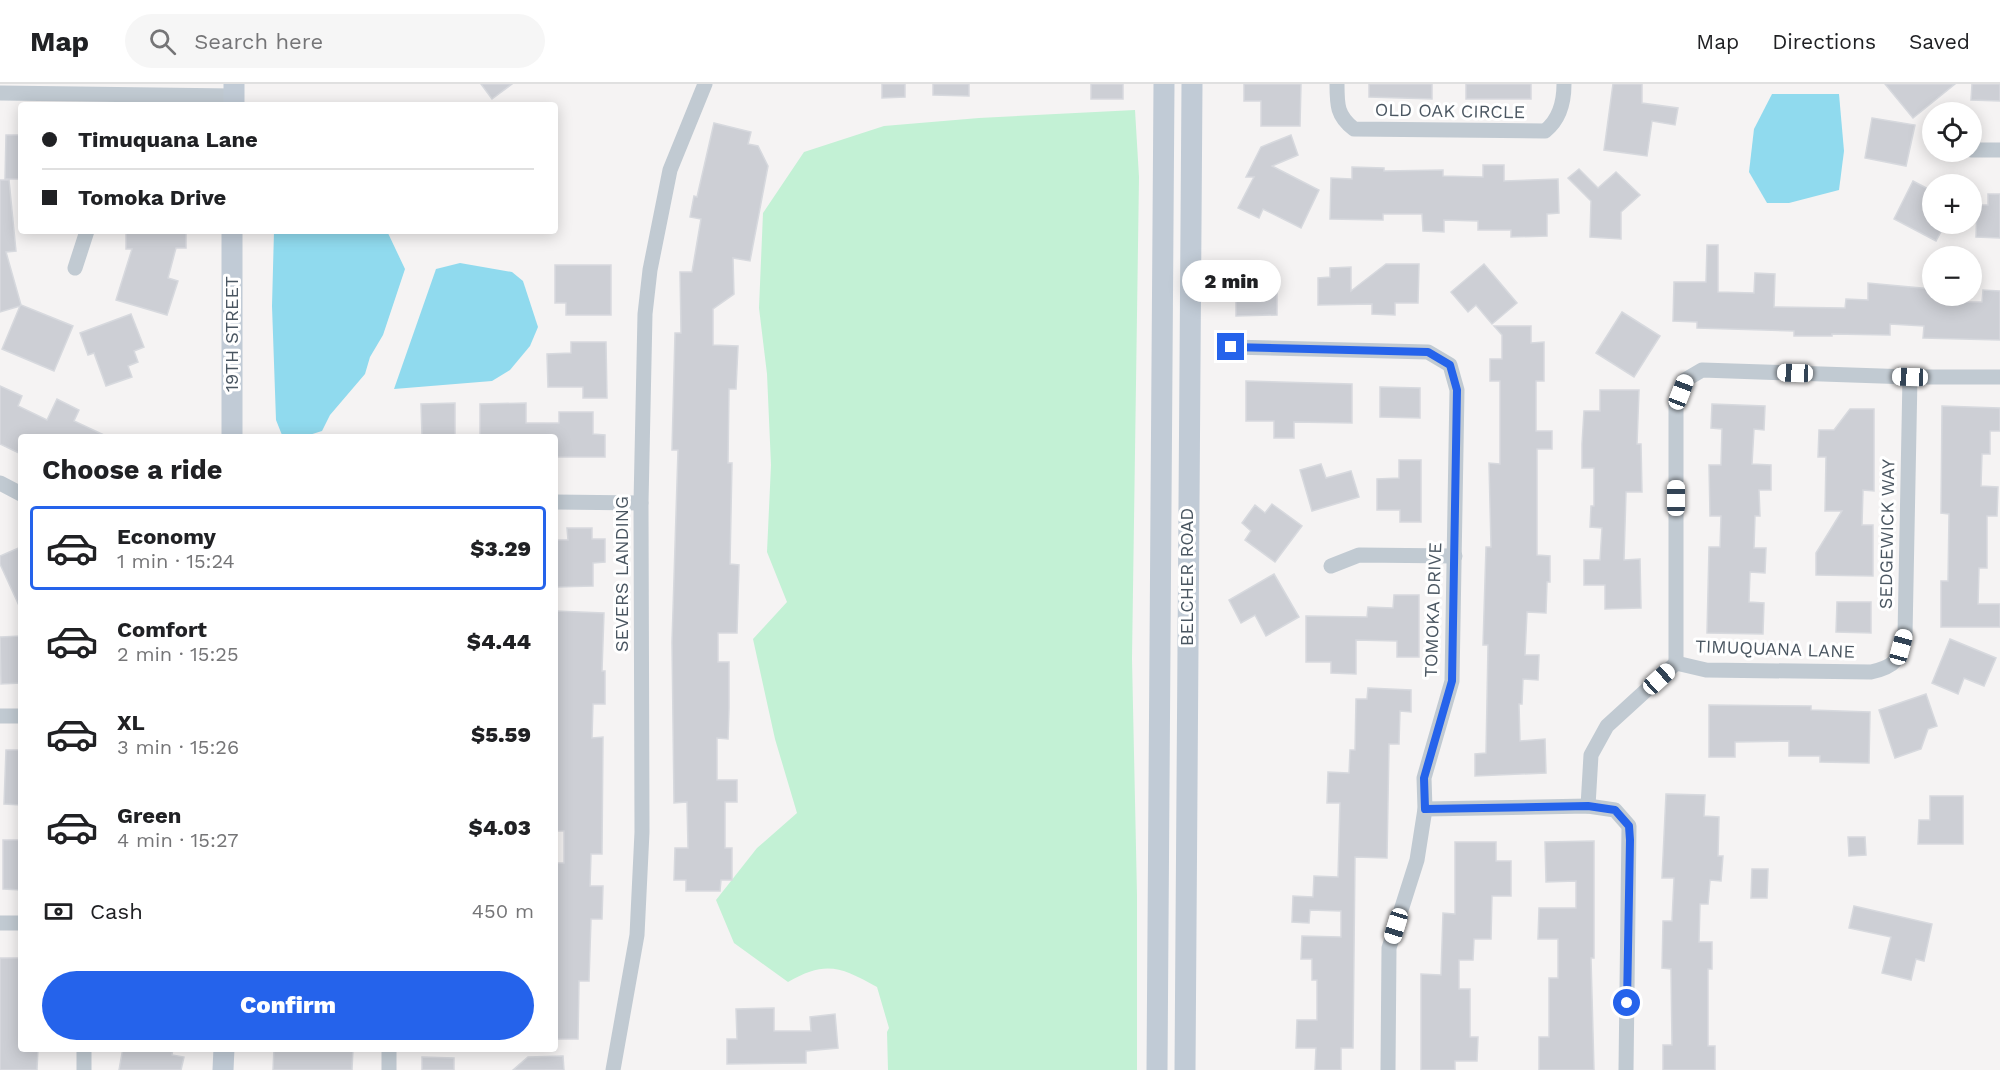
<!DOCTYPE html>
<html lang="en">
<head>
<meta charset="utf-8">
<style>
	body { margin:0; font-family:"Work Sans",sans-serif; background:#f6f6f6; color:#202124; height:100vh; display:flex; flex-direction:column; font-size:22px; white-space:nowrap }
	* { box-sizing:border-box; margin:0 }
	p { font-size:20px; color:#757577 }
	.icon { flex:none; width:33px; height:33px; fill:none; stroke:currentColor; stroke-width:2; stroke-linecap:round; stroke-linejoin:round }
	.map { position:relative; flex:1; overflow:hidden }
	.drawer { position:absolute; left:18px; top:350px; width:540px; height:618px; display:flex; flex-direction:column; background:#fff; border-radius:6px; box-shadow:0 3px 15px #0003 }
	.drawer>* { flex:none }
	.hud { position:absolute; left:18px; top:18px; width:540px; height:132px; border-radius:6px; box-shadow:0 3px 15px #0003; display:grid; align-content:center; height:132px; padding:0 24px; background:#fff }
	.fabs { position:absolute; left:1922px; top:18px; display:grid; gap:12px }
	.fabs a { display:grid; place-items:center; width:60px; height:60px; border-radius:50%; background:#fff; box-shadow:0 3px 15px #0003; font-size:30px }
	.end { position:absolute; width:27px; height:27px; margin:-14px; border:8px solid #2563eb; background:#fff; box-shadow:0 0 0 3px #fff }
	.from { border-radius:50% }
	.bubble { position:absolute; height:42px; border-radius:21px; background:#fff; box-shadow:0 3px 15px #0003; font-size:20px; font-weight:800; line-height:42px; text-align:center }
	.car { position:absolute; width:18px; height:36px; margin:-18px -9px; border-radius:8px; box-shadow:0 0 4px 2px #0007; background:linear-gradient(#fff 24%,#345 0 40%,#fff 0 76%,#345 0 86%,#fff 0) }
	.hud b { display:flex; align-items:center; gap:21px; height:57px; font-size:22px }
	.hud b+b { border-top:2px solid #e0e0e0 }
	.hud i { width:15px; height:15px; background:#202124 }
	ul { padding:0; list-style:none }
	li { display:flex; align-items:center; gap:18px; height:84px; margin:0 12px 9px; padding:0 12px; border:3px solid transparent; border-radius:6px }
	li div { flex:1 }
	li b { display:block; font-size:22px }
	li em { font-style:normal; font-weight:800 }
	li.selected { border-color:#2563eb }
	li>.icon { width:54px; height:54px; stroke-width:1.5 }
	h2 { padding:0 24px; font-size:27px; line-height:72px }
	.pay { display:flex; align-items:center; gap:15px; height:66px; padding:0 24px; font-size:22px }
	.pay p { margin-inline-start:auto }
	.action { display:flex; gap:12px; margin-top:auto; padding:12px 24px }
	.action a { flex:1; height:69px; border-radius:36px; background:#2563eb; color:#fff; font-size:24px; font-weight:800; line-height:69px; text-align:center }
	header { display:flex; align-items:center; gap:36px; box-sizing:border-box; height:84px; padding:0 30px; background:#fff; border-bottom:2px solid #e0e0e0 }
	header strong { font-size:28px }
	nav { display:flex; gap:33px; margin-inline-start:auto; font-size:21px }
	.search { width:420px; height:54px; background:#f6f6f6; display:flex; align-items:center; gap:15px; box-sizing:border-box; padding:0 21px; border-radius:33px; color:#757577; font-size:22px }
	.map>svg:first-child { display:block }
	.green { fill:#c3f1d5 }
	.water { fill:#90daee }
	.building { fill:#cdcfd5; stroke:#d7d9de; stroke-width:1.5 }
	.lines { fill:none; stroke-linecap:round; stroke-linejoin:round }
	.street { stroke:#c1cad2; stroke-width:15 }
	.secondary { stroke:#c1cbd6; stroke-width:21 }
	.route { stroke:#2563eb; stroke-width:8 }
	.labels { text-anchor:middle; stroke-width:6; stroke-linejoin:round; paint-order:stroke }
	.street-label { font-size:18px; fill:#4a5661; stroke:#fff }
</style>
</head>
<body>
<header>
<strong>Map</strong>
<div class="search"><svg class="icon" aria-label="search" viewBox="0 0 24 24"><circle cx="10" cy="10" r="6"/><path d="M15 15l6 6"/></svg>Search here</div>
<nav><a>Map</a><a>Directions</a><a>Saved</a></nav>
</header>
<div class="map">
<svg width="2000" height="986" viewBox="0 0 2000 986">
	<rect width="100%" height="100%" fill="#f5f3f3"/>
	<path class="green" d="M1135,26l4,67 -7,482 5,236v175h-249l-1,-38 2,-4 -12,-41c-36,-20 -51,-27 -89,-5l-54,-39 -18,-43 41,-52 40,-35 -22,-74 -22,-100 34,-37 -20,-50 4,-87 -4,-91 -8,-66 4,-95 41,-61 80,-26 95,-8z"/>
	<g class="water">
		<path d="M1772,10h67l5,57 -5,39 -50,13h-22l-18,-31 5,-43z"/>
		<path d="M274,147h113l18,38 -22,66 -13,22 -5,17 -35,41 -8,16 -16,5 -24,-1 -6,-15 -4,-114z"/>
		<path d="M460,179l52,9 11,9 15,46 -8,19 -20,24 -18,11 -98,8 42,-120z"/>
	</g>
	<g class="building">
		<path d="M481,0h31l-20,15z"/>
		<path d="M882,0h23v13l-23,1z"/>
		<path d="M933,0h36v12l-36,-1z"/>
		<rect x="1091" y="0" width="32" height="15"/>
		<path d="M1244,0h57l-1,42h-39v-25h-17z"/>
		<path d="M1369,0h63v15l-63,-2z"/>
		<rect x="1466" y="0" width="65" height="15"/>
		<path d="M1613,0h29v19l36,5 -3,17 -23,-4 -5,35 -43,-6z"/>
		<path d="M1885,0h70l-42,34z"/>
		<path d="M1972,0h28v17l-29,-1z"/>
		<path d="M1872,34l43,7 -9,41 -41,-8z"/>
		<path d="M714,39l37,9 -3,12 10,2 10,20 -18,95 -17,-3 1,36 -21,15v36l25,1 -2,43h-7l-1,74h4l-2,101 9,1 -2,68h-19v29h11v46l-1,31 -11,-1v42h20v22h-12v46h7v32h-11l-1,11h-34v-11h-12l1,-32h13l-1,-46 -13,1 -2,-161 6,-192h-6l3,-117h6l-1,-61h12l9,-53 -11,-2 4,-21 3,1z"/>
		<path d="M6,51h15v44h-16z"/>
		<path d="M1291,51l7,20 -26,11 47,24 -18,38 -38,-19 -4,9 -21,-10 16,-31h-8l15,-30z"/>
		<path d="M1483,81h21v16l54,-2 1,34 -12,1v22l-36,1v-7h-33v-9l-34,-1v12l-21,-1 -1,-17h-39v6l-53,-1 1,-41 21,1v-12l32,1v3l59,-1v6l40,1z"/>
		<path d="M1579,85l19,19 18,-16 24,23 -19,17v27l-31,-2 1,-36 -23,-23z"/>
		<path d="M0,96h9l7,71 -10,1 15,53 52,21 -19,45 -52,-22 18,-43 -20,6z"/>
		<path d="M1913,97l19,10v33h13l-9,17 -42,-22z"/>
		<path d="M1988,110h12v44l-24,-1 1,-32h11z"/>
		<path d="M126,147h60v17h-10l-8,30 10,3 -11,34 -51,-15 16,-51h-6z"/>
		<path d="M1707,161h11v47l36,1 1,-20 20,1 -1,33 71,1 1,-9 22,1v-17l64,6v7h15v6h35l1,-12 17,1v49l-77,-2 1,-12 -34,-2v11l-58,-1v2h-38v-5l-97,-3v-6l-24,-1 1,-39h32z"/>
		<path d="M1386,180h33l-1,39h-23v12l-23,-1v-10l-54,1v-27l12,-1v-9l21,-1v24z"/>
		<path d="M1484,180l33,39 -25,21 -16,-19 -8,7 -17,-20z"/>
		<path d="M555,181h56v50h-45v-12h-11z"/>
		<path d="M1236,191h41v40l-41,1z"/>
		<path d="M1622,228l38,24 -26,41 -38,-24z"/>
		<path d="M131,230l13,33 -10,4 4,11 -10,4 4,11 -26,9 -12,-33 -6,2 -8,-22z"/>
		<path d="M1494,242h37v17l13,-1v39h-8v50h16v18h-15v106l13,1v26h-3l-1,31 -19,-1 -2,43h14l-1,25 -15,-1 -1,25h-3l1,37 25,-2 1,34 -71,3v-22l11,-1 2,-108h-5l3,-98h5l-2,-84 11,1v-83h-10v-22h12v-24z"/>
		<path d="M571,258h35l1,56h-24v-11h-35l-1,-33 24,-1z"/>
		<path d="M1246,297l106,3v39l-58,-1v16h-20v-17h-28z"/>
		<path d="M0,302l22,10 -4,10 29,14 10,-21 22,11 -5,11 32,15h-85v18l-21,-10z"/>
		<path d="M1380,303l40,1v30l-40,-1z"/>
		<path d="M1600,306h39l-2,54h4l1,48h-16l-2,68 16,-1 1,49 -36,1v-24h-21v-25h16l2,-32 -12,-1 1,-21h3v-38h-12v-24l2,-33h16z"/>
		<path d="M455,319v33h-33l-1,-32z"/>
		<path d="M526,319v20h33v-11h34v22l12,1v22h-50v-21h-75v-32z"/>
		<path d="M1712,320l53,2 -1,24 -10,-1 -2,35 19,1v25h-12l1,26h-5l-1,32h12l-1,25 -15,-1 -1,30 15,1 -1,31 -56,-1 2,-86h11l1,-31h-11l-1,-51h12l1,-36 -11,-1z"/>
		<path d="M1942,322l58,2v23h-10v23h-8l-1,32 17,1 -1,29h-10v52h-8l-1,36h22v23h-59v-46h7l1,-67 -8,-1z"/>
		<path d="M1850,325h24v82l-11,-1 -1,35h11v51l-57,-1v-22l26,-42h-17l1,-54h-8l1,-27h15z"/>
		<path d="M1399,376h22v62h-21v-12h-23v-31l22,-1z"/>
		<path d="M1321,380l5,14 25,-7 8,26 -47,14 -12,-41z"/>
		<path d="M1272,420l30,22 -27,36 -30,-22 6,-9 -9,-8 13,-18 10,8z"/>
		<path d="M567,444h25v11h13v23l-12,1v23l-37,1 -1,-47h13z"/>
		<path d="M21,463v63l-21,-46v-8z"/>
		<path d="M1274,490l25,43 -33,19 -11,-21 -14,8 -12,-23z"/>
		<path d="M1394,511h25v62h-22v-16l-41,-1v34l-25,-1v-11h-25v-46l61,1 1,-10 25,1z"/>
		<path d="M1837,518h34v31l-35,-1z"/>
		<path d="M555,527l49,2 -2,58h3v33h-12l-1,34 11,-1 -1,117h-11l-1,32h13l-1,33h-11l-2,62h-10l-1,58h-23v-176h9v-32h-9z"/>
		<path d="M21,552v47l-20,1 -1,-47z"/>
		<path d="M1950,555l46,19 -12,28 -20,-8 -6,16 -26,-11z"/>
		<path d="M1368,604l43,2v22l-11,-1 -1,33h-10l-2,114 -32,-1 -2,191h-12v22h-26l1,-22h-20l1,-28h20v-40h-5v-21h-11l1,-23 39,1v-26l-31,-1 -1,13 -17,-1 1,-26 20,1 1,-21 24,1 2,-74h-13l1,-31 21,1 1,-23h5l1,-51h11z"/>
		<path d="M1926,610l11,32 -9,3 -7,20 -26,9 -16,-48z"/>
		<path d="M1709,621l102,1v4l59,2 -1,51 -49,-1v-6h-31v-15l-54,1v15h-26z"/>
		<path d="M6,666h15v55l-17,-1z"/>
		<path d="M1666,710l39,1 -1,21 15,1 -1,39h5l-2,25 -11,-1 -2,24h-8l-1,38h13v27h-4v77h7v24h-52v-25h9l-1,-76 -9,-1 1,-47h9l2,-43h-12z"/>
		<path d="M1930,712h33v48h-45l1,-24h11z"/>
		<path d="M1848,753h17l1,18 -17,1z"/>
		<path d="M3,756h18v50l-18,-1z"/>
		<path d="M1594,757v117h-3l3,112h-55v-33h10v-59h9v-39h-20l1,-31h37v-27l-30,1 -1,-40z"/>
		<path d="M1455,758h41v19h15v35h-19l-1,43h-17l-1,21h-14v29h11v48h8l-1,24h-22v9h-34v-96l20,1 2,-62 12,1z"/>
		<path d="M1752,785h16l-1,29h-16z"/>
		<path d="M1854,822l78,18 -8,37 -8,-2 -5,21 -29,-7 9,-36 -42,-9z"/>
		<path d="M0,874h21v90h17l-1,22h-37z"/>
		<path d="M774,924v23h37l-1,-14 25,-3 3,34 -32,3v12l-79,1v-25h10l-1,-30z"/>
		<path d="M123,964h50l-1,7 12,2 -3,13h-62z"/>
		<path d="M274,964h79l-1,22h-79z"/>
		<path d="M563,972l1,14h-51l15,-13z"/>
		<path d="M422,973l32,1v12h-32z"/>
	</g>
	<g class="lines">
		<g class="street">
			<path d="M1337,0c0,21 0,32 17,45l191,2c14,-11 19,-29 19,-47"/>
			<path d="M0,9l234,3"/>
			<path d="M1971,66h29"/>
			<path d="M75,184l12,-37"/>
			<path d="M1231,263l197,5 22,13 7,25 -5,291 -28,97 1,31 -8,51 -28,88 -1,122"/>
			<path d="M0,399l21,11"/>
			<path d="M555,418l86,1"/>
			<path d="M1331,482l28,-11 96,1"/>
			<path d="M1676,579v-259l9,-24 17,-10 208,7h90"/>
			<path d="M0,632h21"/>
			<path d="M1588,722l3,-51 16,-29 69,-63 30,7 165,2c26,-6 27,-12 34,-37l5,-258"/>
			<path d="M1425,725l163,-3 27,4 14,16 -3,244"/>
			<path d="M0,839h21"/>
			<path d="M84,986v-22"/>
			<path d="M389,986v-22"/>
			<path d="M613,986l24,-135 5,-103 -1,-329 4,-189 5,-44 20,-100 35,-86"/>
		</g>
		<g class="secondary">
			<path d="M234,21v-21"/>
			<path d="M232,352v-205"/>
			<path d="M223,986l1,-22"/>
			<path d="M1157,986l7,-986"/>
			<path d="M1185,986l7,-986"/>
		</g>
	</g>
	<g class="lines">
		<path class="route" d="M1231,263l197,5 22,13 7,25 -5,291 -28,97 1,31 163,-3 27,4 14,16 1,14 -3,163"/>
	</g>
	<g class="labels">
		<g class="street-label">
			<text transform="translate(1450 27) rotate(1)" y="6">OLD OAK CIRCLE</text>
			<text transform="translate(232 250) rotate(-90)" y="6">19TH STREET</text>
			<text transform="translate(1887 450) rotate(-89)" y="6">SEDGEWICK WAY</text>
			<text transform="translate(622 490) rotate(-90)" y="6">SEVERS LANDING</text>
			<text transform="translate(1187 493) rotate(-90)" y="6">BELCHER ROAD</text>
			<text transform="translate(1433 526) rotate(-88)" y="6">TOMOKA DRIVE</text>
			<text transform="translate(1775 565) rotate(2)" y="6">TIMUQUANA LANE</text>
		</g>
	</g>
</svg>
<div class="fabs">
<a><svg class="icon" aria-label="locate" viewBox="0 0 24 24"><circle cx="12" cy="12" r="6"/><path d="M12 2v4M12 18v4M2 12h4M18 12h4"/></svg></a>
<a>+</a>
<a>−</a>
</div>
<i class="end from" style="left:1627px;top:919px"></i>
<i class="end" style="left:1231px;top:263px"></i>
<div class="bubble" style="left:1182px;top:176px;width:99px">2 min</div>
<i class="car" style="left:1795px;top:289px;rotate:272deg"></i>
<i class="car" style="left:1910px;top:293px;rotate:272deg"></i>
<i class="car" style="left:1681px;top:308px;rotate:21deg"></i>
<i class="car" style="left:1676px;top:414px;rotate:0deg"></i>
<i class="car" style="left:1901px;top:563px;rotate:15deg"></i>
<i class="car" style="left:1659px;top:595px;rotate:48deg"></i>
<i class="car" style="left:1396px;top:842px;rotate:197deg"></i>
<div class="hud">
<b><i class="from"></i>Timuquana Lane</b>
<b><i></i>Tomoka Drive</b>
</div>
<section class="drawer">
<h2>Choose a ride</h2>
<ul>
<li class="selected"><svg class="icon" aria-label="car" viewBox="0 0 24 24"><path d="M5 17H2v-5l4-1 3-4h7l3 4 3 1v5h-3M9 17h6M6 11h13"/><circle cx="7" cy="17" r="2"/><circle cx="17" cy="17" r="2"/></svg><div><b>Economy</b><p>1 min · 15:24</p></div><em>$3.29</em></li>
<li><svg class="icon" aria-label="car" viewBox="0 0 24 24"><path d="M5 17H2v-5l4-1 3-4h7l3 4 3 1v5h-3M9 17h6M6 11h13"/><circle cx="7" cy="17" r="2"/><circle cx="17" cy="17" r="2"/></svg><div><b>Comfort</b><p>2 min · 15:25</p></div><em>$4.44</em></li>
<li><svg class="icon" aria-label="car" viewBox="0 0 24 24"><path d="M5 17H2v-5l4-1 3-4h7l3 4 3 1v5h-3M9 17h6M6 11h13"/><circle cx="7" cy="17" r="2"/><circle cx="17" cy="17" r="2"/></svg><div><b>XL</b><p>3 min · 15:26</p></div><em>$5.59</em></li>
<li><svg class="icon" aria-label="car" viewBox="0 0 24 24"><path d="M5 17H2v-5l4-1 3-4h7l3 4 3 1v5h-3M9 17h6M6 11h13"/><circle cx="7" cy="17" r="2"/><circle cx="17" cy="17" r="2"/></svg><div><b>Green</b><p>4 min · 15:27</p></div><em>$4.03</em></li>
</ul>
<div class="pay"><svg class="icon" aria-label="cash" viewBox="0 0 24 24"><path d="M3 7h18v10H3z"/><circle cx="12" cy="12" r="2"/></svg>Cash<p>450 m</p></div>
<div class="action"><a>Confirm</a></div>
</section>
</div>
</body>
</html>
